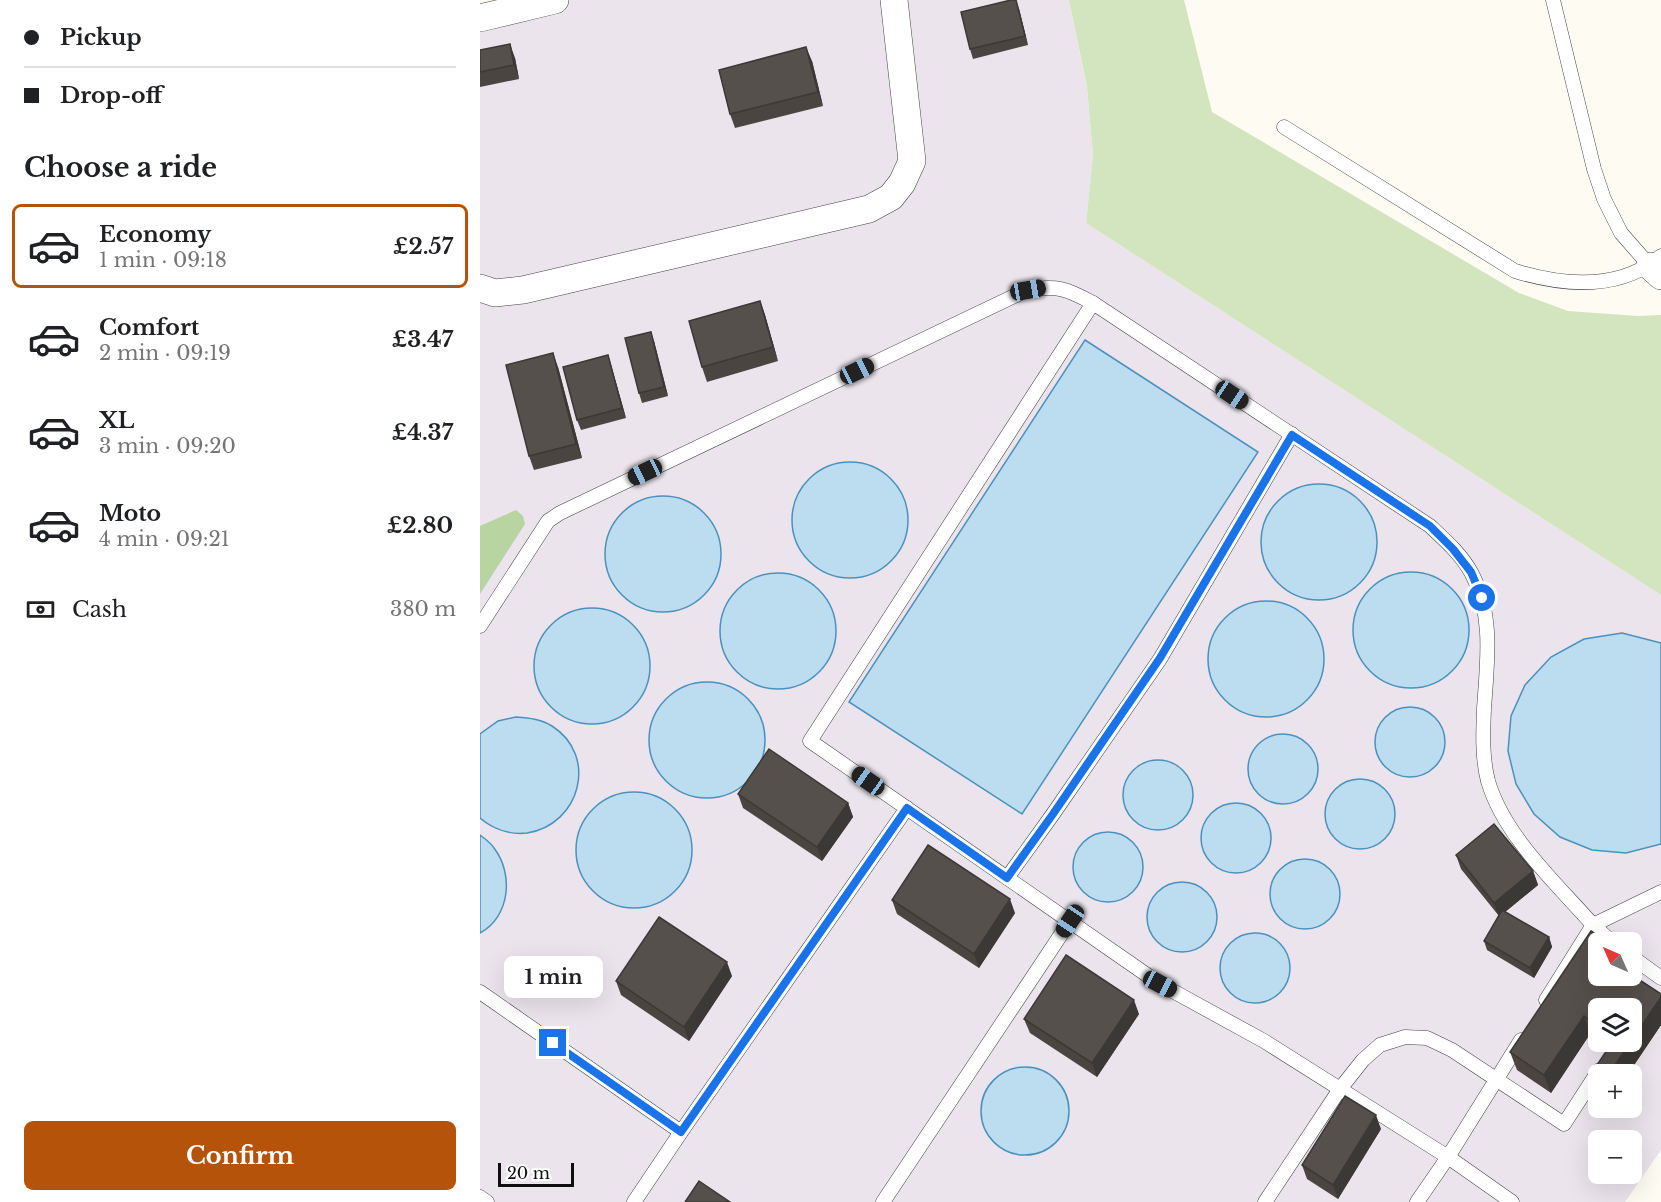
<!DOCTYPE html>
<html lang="en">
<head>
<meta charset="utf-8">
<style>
	body { margin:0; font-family:"Libre Baskerville",serif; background:#f6f6f6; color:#202124; height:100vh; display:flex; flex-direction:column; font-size:22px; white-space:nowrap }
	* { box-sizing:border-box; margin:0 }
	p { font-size:20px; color:#757577 }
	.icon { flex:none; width:33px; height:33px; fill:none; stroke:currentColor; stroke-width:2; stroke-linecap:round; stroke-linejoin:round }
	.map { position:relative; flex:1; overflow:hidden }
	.details { display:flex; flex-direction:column; background:#fff; width:480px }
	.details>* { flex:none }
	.hud { display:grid; align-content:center; height:132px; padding:0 24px; background:#fff }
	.needle { width:39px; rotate:315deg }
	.tools { position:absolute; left:1108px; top:932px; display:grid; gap:12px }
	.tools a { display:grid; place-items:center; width:54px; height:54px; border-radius:9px; background:#fff; box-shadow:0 6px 24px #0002; font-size:30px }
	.scale { position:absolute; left:18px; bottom:15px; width:76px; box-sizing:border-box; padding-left:6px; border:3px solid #0f0f0f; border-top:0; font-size:16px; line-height:21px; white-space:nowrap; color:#0f0f0f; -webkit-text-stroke:4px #fff; paint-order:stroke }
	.end { position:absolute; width:27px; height:27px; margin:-14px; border:8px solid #1a73e8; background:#fff; box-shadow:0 0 0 3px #fff }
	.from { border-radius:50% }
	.bubble { position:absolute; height:42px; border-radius:9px; background:#fff; box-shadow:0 6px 24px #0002; font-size:20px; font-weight:700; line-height:42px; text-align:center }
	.car { position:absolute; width:18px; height:36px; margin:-18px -9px; border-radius:8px; box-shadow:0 0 4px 2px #0007; background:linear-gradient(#222 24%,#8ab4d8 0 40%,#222 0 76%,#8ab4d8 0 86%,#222 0) }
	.hud b { display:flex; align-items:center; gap:21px; height:57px; font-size:22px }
	.hud b+b { border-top:2px solid #e0e0e0 }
	.hud i { width:15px; height:15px; background:#202124 }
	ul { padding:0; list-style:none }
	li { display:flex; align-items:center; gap:18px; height:84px; margin:0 12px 9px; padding:0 12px; border:3px solid transparent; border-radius:9px }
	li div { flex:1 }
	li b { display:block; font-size:22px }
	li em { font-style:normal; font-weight:700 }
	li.current { border-color:#b45309 }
	li>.icon { width:54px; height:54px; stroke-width:1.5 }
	h2 { padding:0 24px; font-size:27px; line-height:72px }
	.pay { display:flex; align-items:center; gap:15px; height:66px; padding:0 24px; font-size:22px }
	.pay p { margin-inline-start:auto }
	.cta { display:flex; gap:12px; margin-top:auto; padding:12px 24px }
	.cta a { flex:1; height:69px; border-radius:9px; background:#b45309; color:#fff; font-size:24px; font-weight:700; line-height:69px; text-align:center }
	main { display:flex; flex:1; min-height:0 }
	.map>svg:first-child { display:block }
	.industrial { fill:#ebe4ec; fill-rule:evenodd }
	.green { fill:#d3e5bf }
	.forest { fill:#b8d4a0 }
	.water { fill:#bcddef; stroke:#4b91be; stroke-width:1.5 }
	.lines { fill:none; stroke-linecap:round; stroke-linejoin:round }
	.lane-casing { stroke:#424242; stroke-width:15 }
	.street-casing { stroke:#424242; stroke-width:28 }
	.lane { stroke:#fff; stroke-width:14 }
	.street { stroke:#fff; stroke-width:27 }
	.wall { fill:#4a4541 }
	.shaded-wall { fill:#3c3835 }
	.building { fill:#56504c; stroke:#3c3835; stroke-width:1.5 }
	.route { stroke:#1a73e8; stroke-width:8 }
</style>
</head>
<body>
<main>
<section class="details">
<div class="hud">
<b><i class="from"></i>Pickup</b>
<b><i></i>Drop-off</b>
</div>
<h2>Choose a ride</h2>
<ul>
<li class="current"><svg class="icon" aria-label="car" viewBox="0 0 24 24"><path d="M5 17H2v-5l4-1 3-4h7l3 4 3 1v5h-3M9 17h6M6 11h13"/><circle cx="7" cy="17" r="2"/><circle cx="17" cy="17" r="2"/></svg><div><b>Economy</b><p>1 min · 09:18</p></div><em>£2.57</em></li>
<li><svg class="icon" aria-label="car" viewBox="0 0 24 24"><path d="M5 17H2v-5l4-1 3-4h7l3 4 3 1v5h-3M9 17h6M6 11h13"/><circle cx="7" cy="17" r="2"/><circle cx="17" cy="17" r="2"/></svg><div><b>Comfort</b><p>2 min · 09:19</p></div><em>£3.47</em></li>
<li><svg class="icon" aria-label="car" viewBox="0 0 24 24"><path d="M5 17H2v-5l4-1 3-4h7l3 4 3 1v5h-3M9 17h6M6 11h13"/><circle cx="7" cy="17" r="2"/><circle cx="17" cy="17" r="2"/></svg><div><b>XL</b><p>3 min · 09:20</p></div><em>£4.37</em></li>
<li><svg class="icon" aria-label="car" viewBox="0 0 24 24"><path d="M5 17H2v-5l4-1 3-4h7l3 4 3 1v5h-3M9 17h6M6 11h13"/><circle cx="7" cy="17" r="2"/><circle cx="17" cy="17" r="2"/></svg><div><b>Moto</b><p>4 min · 09:21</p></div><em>£2.80</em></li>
</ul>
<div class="pay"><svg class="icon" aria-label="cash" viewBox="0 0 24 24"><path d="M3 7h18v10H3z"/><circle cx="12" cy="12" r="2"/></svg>Cash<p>380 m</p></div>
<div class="cta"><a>Confirm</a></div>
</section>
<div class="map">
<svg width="1181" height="1202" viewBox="0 0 1181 1202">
	<rect width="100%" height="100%" fill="#fdfbf2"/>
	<path class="industrial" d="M22,0h567l18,88 6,69 -7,66 575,372v555l-36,52h-1145v-1197zM1119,942h33v33h-33zM1119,1008h33v33h-33zM1119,1074h33v33h-33zM1119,1140h33v33h-33z"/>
	<path class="green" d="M589,0h115l28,112 307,181 49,18 70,5 23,-1v280l-575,-372 7,-67 -6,-69z"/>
	<path class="forest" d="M36,510l7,6 2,8 -45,70v-68z"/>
	<g class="water">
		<path d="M605,340l173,112 -236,362 -173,-112z"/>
		<circle cx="370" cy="520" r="58"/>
		<circle cx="839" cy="542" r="58"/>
		<circle cx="183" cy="554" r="58"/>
		<circle cx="931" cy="630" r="58"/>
		<circle cx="298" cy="631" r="58"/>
		<circle cx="786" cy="659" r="58"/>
		<circle cx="112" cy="666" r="58"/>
		<path d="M1142,633l39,10v201l-35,9 -34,-3 -32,-13 -26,-23 -18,-30 -8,-33 3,-35 14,-31 26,-28 33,-18z"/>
		<circle cx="227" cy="740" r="58"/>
		<circle cx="930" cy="742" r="35"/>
		<path d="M36,717c13,1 25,2 36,9 47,30 28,99 -25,107 -17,2 -34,-4 -47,-15v-84l18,-13z"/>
		<circle cx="803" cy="769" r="35"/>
		<circle cx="678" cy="795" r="35"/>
		<circle cx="880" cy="814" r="35"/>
		<circle cx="154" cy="850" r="58"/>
		<circle cx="756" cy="838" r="35"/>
		<circle cx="628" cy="867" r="35"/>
		<path d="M0,835c5,4 11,8 14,13 20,26 16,69 -14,85z"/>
		<circle cx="825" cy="894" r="35"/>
		<circle cx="702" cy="917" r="35"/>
		<circle cx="775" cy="968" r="35"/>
		<circle cx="545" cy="1111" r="44"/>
	</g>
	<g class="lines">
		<g class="lane-casing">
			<g id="lane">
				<path d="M1073,0l41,169 10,30 17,34 29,33"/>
				<path d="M804,127l231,144c49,15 104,20 146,-15"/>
				<path d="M613,303l-283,438 350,243 104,57 184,116 64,45"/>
				<path d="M0,626l68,-105 12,-8 467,-223c31,-5 40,-1 66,13l337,223c15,14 32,29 42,48 22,42 15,89 12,135 -1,24 -2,49 4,72 16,55 68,102 105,144l-47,75"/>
				<path d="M527,878l46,-64 107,-155 132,-225"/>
				<path d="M1132,942l-19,-17 68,-33"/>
				<path d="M1152,957l29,21"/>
				<path d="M0,992l201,140 226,-324"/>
				<path d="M0,1197l7,5"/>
				<path d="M154,1202l47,-70"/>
				<path d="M403,1202l187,-281"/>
				<path d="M785,1202l75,-113 23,-29 17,-15 25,-8 22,1 25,12 112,74 35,-54"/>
				<path d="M937,1202l31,-45 73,-117"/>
			</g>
		</g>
		<g class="street-casing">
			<g id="street">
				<path d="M0,18l75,-18"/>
				<path d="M1170,266l11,10"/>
				<path d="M0,288l15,5 28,-3 346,-81 22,-12 11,-14 10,-22 -18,-161"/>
			</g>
		</g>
		<use href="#lane" class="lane"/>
		<use href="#street" class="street"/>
	</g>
	<g class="wall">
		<path d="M539,9l9,36 -55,14 -3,-10z"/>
		<path d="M0,50l35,8 4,21 -39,8z"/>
		<path d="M332,61l11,45 -88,22 -5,-14z"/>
		<path d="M280,301l5,14 13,46 -71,21 -5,-15z"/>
		<path d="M174,341l14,55 -26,7 -3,-10z"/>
		<path d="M128,355l3,10 15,53 -45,12 -4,-10z"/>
		<path d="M78,367l24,91 -48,12 -5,-14z"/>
		<path d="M258,794l110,9 5,14 -31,44 -79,-53z"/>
		<path d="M976,855l77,16 5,14 -33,27 44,25 3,10 -18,31 -47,-28 -3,-9 15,-25 -38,-47z"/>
		<path d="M412,900l123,13 -36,55 -82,-54z"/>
		<path d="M1111,931l17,11h-9v33h33v-7l2,6 -1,1 28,19v31l-33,49h-29v24l-4,-3 -6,-18 20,-30 -8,-6h31v-33h-33v32l-9,-6 -39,59 -34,-23 -7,-18z"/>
		<path d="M252,976l-43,65 -68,-46 -5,-14z"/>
		<path d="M659,1014l-42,63 -67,-44 -6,-14z"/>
		<path d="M901,1129l-43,70 -31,-20 -5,-14z"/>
	</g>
	<g class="shaded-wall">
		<path d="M536,0l3,9 9,36 -3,-9z"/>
		<path d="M30,44l5,14 4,21 -5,-14z"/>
		<path d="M326,47l6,14 11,45 -5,-14z"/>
		<path d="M280,301l5,14 13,46 -5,-14z"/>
		<path d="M171,332l3,9 14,55 -4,-9z"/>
		<path d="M73,353l5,14 24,91 -6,-14z"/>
		<path d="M128,355l3,10 15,53 -4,-10z"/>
		<path d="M368,803l5,14 -31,44 -5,-14z"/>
		<path d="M1053,871l5,14 -39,32 -5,-14z"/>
		<path d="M530,899l5,14 -36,55 -5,-14z"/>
		<path d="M1069,937l3,10 -18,31 -4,-10z"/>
		<path d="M247,962l5,14 -43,65 -5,-14z"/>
		<path d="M1181,997v28l-33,49h-19z"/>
		<path d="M654,1000l5,14 -42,63 -5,-14z"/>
		<path d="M1104,1016l6,18 -39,59 -7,-18z"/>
		<path d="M896,1115l5,14 -43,70 -5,-14z"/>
	</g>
	<g class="building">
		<path d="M531,0h5l9,36 -55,13 -9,-37z"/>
		<path d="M30,44l4,21 -34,7v-22z"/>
		<path d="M326,47l12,45 -88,22 -11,-44z"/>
		<path d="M280,301l13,46 -71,20 -13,-46z"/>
		<path d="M171,332l13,55 -25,6 -14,-55z"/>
		<path d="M73,353l23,91 -47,12 -23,-91z"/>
		<path d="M128,355l14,53 -45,12 -14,-53z"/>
		<path d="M289,749l79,54 -31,44 -79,-53z"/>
		<path d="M1014,824l39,47 -39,32 -38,-48z"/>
		<path d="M448,845l82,54 -36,55 -82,-54z"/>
		<path d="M1022,910l47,27 -19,31 -46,-27z"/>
		<path d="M179,917l68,45 -43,65 -68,-46z"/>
		<path d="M1111,931l17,11h-9v33h33l29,19v3l-29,43v-32h-33v18l-15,-10 -40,59 -34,-23z"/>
		<path d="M586,955l68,45 -42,63 -68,-44z"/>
		<path d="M1133,1041h18l-22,33h-10v10l-10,-7z"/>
		<path d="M865,1096l31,19 -43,70 -31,-20z"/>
		<path d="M219,1181l31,21h-45z"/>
	</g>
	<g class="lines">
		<path class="route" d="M73,1043l128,89 226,-324 100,70 46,-64 107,-156 132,-223 138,91 23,23 18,23 11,26"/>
	</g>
</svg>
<div class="tools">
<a><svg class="needle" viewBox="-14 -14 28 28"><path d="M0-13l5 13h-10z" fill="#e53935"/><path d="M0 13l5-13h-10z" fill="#757577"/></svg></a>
<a><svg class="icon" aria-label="layers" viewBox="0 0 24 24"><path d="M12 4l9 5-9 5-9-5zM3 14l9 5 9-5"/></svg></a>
<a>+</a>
<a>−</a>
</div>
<div class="scale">20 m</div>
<i class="end from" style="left:1002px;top:598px"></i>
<i class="end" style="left:73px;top:1043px"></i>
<div class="bubble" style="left:24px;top:956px;width:99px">1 min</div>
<i class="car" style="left:548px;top:290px;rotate:80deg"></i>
<i class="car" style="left:377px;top:371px;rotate:64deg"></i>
<i class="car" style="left:752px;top:395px;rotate:124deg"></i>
<i class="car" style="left:165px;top:472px;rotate:245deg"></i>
<i class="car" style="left:388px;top:781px;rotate:305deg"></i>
<i class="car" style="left:590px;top:921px;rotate:214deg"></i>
<i class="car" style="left:680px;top:984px;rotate:118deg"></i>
</div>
</main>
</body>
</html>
